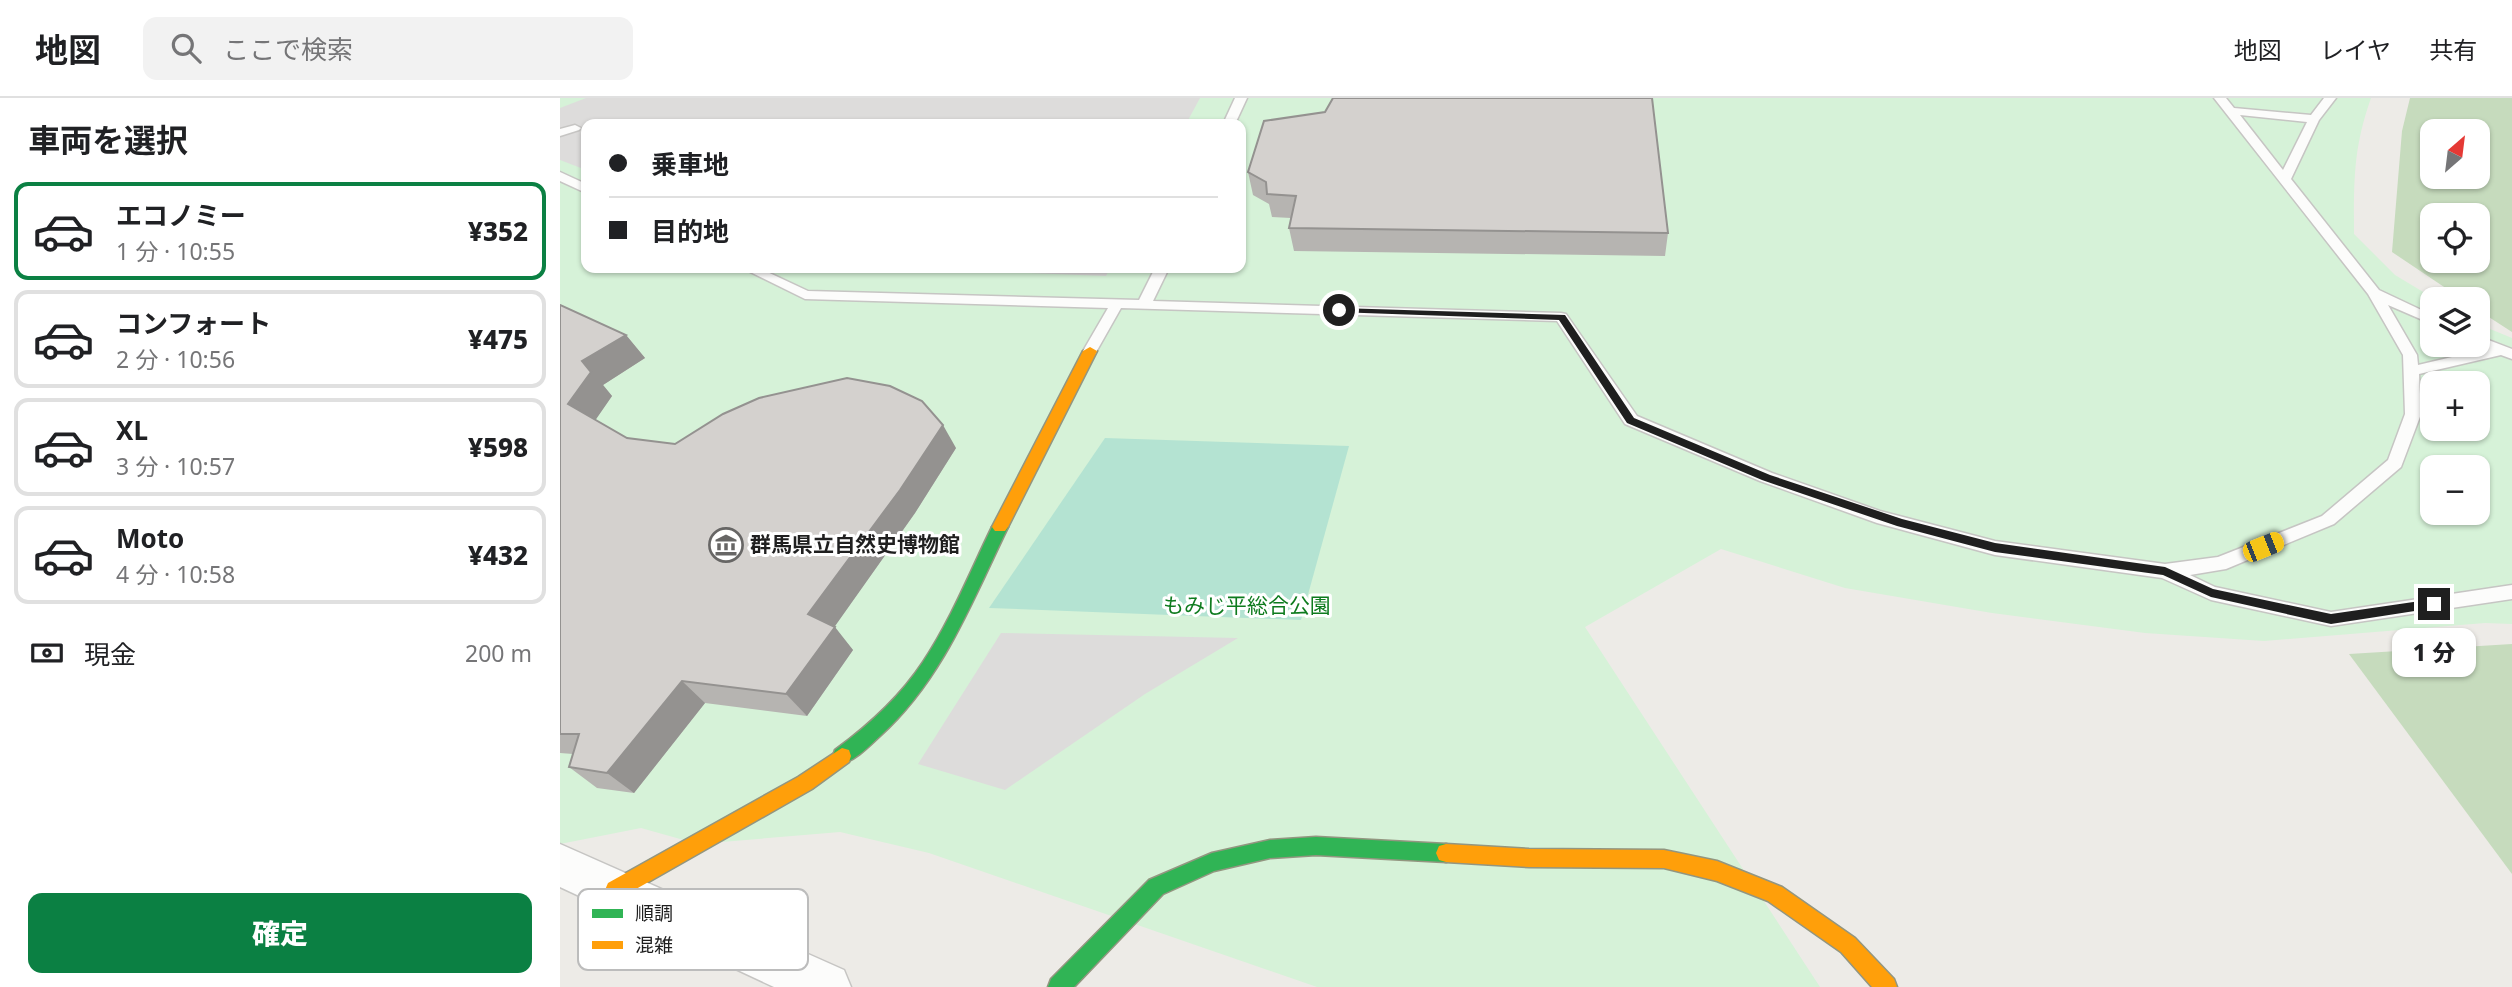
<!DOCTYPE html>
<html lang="ja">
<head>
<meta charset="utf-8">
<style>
	body { margin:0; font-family:"Noto Sans","Noto Sans JP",sans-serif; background:#f2f2f2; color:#202124; height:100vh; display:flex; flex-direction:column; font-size:26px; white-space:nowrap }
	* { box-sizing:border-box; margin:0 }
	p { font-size:23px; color:#757577 }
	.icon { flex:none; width:38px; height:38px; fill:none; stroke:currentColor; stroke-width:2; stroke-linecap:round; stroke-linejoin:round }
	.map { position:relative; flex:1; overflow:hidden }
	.side { display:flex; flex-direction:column; background:#fff; width:560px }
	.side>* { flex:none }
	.banner { position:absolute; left:21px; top:21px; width:665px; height:154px; border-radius:14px; box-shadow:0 2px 5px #0004; display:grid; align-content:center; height:154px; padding:0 28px; background:#fff }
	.needle { width:46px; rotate:28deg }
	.buttons { position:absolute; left:1860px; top:21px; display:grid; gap:14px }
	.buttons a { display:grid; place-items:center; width:70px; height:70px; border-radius:14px; background:#fff; box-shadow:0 2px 5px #0004; font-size:35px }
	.end { position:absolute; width:32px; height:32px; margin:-16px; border:9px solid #1f1f1f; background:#fff; box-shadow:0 0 0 4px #fff }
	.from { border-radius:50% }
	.bubble { position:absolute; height:49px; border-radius:14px; background:#fff; box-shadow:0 2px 5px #0004; font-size:23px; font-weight:800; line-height:49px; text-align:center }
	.car { position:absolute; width:21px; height:42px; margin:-21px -10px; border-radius:9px; box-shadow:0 0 5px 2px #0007; background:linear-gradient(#f5c518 24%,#345 0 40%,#f5c518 0 76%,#345 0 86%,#f5c518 0) }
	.banner b { display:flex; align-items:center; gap:24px; height:66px; font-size:26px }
	.banner b+b { border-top:2px solid #e0e0e0 }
	.banner i { width:18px; height:18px; background:#202124 }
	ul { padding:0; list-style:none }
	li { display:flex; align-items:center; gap:21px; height:98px; margin:0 14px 10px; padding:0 14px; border:4px solid #e0e0e0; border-radius:14px }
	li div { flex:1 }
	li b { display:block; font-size:26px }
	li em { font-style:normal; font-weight:800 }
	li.active { border-color:#0b8043 }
	li>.icon { width:63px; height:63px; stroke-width:1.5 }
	h2 { padding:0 28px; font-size:32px; line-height:84px }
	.pay { display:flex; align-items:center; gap:18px; height:77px; padding:0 28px; font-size:26px }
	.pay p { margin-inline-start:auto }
	.action { display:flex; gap:14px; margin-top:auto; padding:14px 28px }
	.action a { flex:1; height:80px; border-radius:14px; background:#0b8043; color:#fff; font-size:28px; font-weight:800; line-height:80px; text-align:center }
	header { display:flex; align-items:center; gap:42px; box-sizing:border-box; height:98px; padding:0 35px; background:#fff; border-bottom:2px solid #e0e0e0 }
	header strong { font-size:33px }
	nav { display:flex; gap:38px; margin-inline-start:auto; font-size:24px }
	.search { width:490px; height:63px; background:#f2f2f2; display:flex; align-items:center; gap:18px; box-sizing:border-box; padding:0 24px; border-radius:14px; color:#757577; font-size:26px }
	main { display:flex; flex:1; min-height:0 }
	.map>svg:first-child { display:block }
	.forest { fill:#c6dbbd; fill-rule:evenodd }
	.park { fill:#d6f2d8; fill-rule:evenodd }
	.pitch { fill:#b4e3d2 }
	.parking { fill:#dddcdb }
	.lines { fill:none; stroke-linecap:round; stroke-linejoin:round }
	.lane-casing { stroke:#c6c5c3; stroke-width:3 }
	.street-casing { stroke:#c6c5c3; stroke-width:3 }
	.fast-casing { stroke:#939680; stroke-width:3 }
	.slow-casing { stroke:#939680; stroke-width:3 }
	.lane { fill:#fcfcfb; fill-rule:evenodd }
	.street { fill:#fcfcfb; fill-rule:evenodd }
	.fast { fill:#30b455; fill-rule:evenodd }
	.slow { fill:#ff9f0a; fill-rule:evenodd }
	.wall { fill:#b6b4b1 }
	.shaded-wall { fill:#949290 }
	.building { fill:#d4d1ce; stroke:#949290; stroke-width:2 }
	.route { fill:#1f1f1f }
	.labels { text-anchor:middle; stroke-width:6; stroke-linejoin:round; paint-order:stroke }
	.poi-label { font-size:21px; font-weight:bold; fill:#1f1f1f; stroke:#fff; text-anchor:start }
	.park-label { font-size:21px; fill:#0e7b1e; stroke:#fff }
	.key { fill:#fff; stroke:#bcbcbc; stroke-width:2 }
	.key-label { font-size:19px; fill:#1f1f1f }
</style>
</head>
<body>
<header>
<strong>地図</strong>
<div class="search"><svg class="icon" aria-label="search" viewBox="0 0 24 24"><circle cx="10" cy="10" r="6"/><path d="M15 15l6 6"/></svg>ここで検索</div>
<nav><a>地図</a><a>レイヤ</a><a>共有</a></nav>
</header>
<main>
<section class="side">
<h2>車両を選択</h2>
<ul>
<li class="active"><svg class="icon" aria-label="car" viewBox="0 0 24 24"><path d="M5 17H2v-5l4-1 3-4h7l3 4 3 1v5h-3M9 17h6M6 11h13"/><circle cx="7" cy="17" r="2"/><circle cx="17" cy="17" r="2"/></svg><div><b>エコノミー</b><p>1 分 · 10:55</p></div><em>¥352</em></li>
<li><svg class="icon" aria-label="car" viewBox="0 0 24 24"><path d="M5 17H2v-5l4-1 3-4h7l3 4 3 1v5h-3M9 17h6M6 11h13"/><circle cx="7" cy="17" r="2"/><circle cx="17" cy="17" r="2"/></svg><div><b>コンフォート</b><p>2 分 · 10:56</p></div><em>¥475</em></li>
<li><svg class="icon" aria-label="car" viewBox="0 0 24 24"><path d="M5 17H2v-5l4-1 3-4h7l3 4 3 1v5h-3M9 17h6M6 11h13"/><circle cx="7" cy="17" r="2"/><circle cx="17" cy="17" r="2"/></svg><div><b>XL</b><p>3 分 · 10:57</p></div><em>¥598</em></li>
<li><svg class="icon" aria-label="car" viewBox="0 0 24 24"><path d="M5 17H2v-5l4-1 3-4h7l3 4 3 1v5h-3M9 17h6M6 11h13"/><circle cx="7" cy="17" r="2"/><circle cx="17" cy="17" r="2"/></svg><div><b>Moto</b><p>4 分 · 10:58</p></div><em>¥432</em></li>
</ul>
<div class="pay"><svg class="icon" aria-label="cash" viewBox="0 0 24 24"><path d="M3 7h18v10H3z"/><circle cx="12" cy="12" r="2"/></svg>現金<p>200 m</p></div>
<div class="action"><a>確定</a></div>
</section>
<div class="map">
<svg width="1952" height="889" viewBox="0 0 1952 889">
	<rect width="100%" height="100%" fill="#edebe7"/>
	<g class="forest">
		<path d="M1850,0h102v234l-34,-22v-11h-16l-70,-47 10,-121zM1872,33h46v46h-46zM1872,117h46v46h-46z"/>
		<path d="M1952,546v230l-163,-220z"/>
	</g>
	<path class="park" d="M0,0h1811c-18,51 -17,83 -17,136l41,41 40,24h-3v46h46v-21l34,14v286l-27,-1 -221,18 -119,-8 -153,-20 -147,-25 -124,-39 -136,78 235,360h-503l-388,-134 -89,-21 -142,12 -57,-16 -81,16zM26,26h655v144h-655zM1872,285h46v46h-46zM1872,369h46v46h-46z"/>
	<path class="pitch" d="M545,340l244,8 -48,174 -312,-12z"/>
	<g class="parking">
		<path d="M26,0h614l-14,26h-600v46l-26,-10v-52z"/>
		<path d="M339,170h211l-4,8z"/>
		<path d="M441,535l237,5 -93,56 -140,96 -87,-26z"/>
	</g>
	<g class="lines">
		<g class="lane-casing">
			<g id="lane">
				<path d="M675,0h12l-12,26h-12z"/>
				<path d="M1654,0h12l8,10 77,7 13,-17h12l-17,22 -28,59 88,111 53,25v9l-44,-19 29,50 1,10 68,-16 -12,-4h4v-9l34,13v10l-11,-4 -82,19 2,40 -20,53 -67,57 -108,45 -36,6 25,12 116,25 181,-27v14l-181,27 -120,-26 -49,-22 -167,-23 -118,-32 -117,-42 -135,-57 -68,-103 -436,-13 -26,46 -5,2 -7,-5 25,-43 -303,-9 -63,-31h17l49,23 331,9 16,-32h14l-16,33 408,12 5,1 71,102 135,57 108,38 115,30 170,23 53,-7 104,-41 66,-56 17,-46 -2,-59 -35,-61zM1680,17l67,7 -24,48z"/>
				<path d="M15,27l6,3 -2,2 -19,6v-7z"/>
				<path d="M0,74l26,12v9l-26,-12z"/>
			</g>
		</g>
		<g class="street-casing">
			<path id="street" d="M0,746l284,126 7,17h-77l-214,-100z"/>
		</g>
		<g class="fast-casing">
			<g id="fast">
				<path d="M440,423l8,6c-36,74 -65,152 -128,209 -11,10 -23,23 -38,28l-7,-2 -2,-6 2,-6c34,-25 65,-53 88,-88 28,-42 47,-90 69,-135z"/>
				<path d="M756,739l130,7 7,2 3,7 -3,7 -7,2 -130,-7 -46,3 -56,13 -51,23 -89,93h-26l3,-8 98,-99 63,-27 58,-13z"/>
			</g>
		</g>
		<g class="slow-casing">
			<g id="slow">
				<path d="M530,249l7,4 -89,176 -3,4h-10l-3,-4 91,-176z"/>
				<path d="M282,650l7,2 2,6 -2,6 -37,27 -190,108 -7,3 -7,-3 -3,-7 3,-7 190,-106z"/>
				<path d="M886,746l83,5 135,1 53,11 65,26 73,51 39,41 3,8h-25l-31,-35 -73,-51 -51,-20 -53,-13 -135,-1 -83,-5 -7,-2 -3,-7 3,-7z"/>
			</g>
		</g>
		<use href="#lane" class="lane"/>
		<use href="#street" class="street"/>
		<use href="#fast" class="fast"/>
		<use href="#slow" class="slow"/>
	</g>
	<g class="wall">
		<path d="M765,14l343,121 -3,23 -371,-5 -5,-23 2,-10 -19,-1 -3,-13 -16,-9 -5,-23z"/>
		<path d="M0,207l66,30 19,23 -42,27 9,11 -17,24 32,18 48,6 281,4 -41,65 -81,114 19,23 -46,66 -102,-13 -71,90 -37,-5 -28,-21 4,-13 -13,-1z"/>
	</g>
	<g class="shaded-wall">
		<path d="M66,237l19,23 -42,27 9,11 -22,32 -22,-24 14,-43z"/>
		<path d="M383,327l13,23 -41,65 -87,123 -20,-22z"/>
		<path d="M275,529l18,23 -46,66 -21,-22z"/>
		<path d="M122,583l23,22 -71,90 -27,-20z"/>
	</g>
	<g class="building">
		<path d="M773,0h319l16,135 -379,-5 7,-32 -29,-2 -1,-12 -18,-10 16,-51 61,-9z"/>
		<path d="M0,207l66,30 -44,26 9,11 -23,32 59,34 48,6 48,-30 36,-16 88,-20 43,8 32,15 21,24 -43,65 -92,124 27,13 -49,67 -104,-13 -75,92 -38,-6 10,-33h-19z"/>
	</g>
	<path class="route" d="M779,210l226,7 69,103 136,57 132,44 93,24 170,24 48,22 118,25 103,-15 6,5 -6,4 -103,16 -120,-27 -48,-22 -168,-23 -98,-26 -135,-46 -135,-57 -68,-103 -223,-8 -2,-2z"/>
	<defs>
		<g id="museum-ring" transform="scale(1.75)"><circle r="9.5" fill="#fff" stroke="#676665" stroke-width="1.5"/><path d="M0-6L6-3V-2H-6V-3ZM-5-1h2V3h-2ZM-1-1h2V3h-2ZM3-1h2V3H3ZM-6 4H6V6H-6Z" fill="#676665"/></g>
	</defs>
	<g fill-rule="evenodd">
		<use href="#museum-ring" x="166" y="447"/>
	</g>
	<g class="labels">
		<g class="poi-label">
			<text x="190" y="454">群馬県立自然史博物館</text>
		</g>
		<g class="park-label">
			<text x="687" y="515">もみじ平総合公園</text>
		</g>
	</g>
	<rect x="18" y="791" width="230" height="81" rx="10" class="key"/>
	<rect x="32" y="811" width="31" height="9" fill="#30b455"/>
	<rect x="32" y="843" width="31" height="8" fill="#ff9f0a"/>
	<g class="key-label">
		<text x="75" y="822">順調</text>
		<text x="75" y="854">混雑</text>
	</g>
</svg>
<div class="buttons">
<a><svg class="needle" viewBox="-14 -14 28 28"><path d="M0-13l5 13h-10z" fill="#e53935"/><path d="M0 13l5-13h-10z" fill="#757577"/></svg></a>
<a><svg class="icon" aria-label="locate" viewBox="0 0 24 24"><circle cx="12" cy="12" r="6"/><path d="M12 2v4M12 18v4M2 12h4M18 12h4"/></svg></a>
<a><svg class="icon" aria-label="layers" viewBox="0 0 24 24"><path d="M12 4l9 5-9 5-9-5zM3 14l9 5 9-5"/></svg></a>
<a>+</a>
<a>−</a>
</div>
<i class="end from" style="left:779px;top:212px"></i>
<i class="end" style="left:1874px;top:506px"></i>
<div class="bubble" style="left:1832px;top:530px;width:84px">1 分</div>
<i class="car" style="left:1703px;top:449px;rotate:68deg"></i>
<div class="banner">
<b><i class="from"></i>乗車地</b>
<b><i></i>目的地</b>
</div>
</div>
</main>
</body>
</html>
